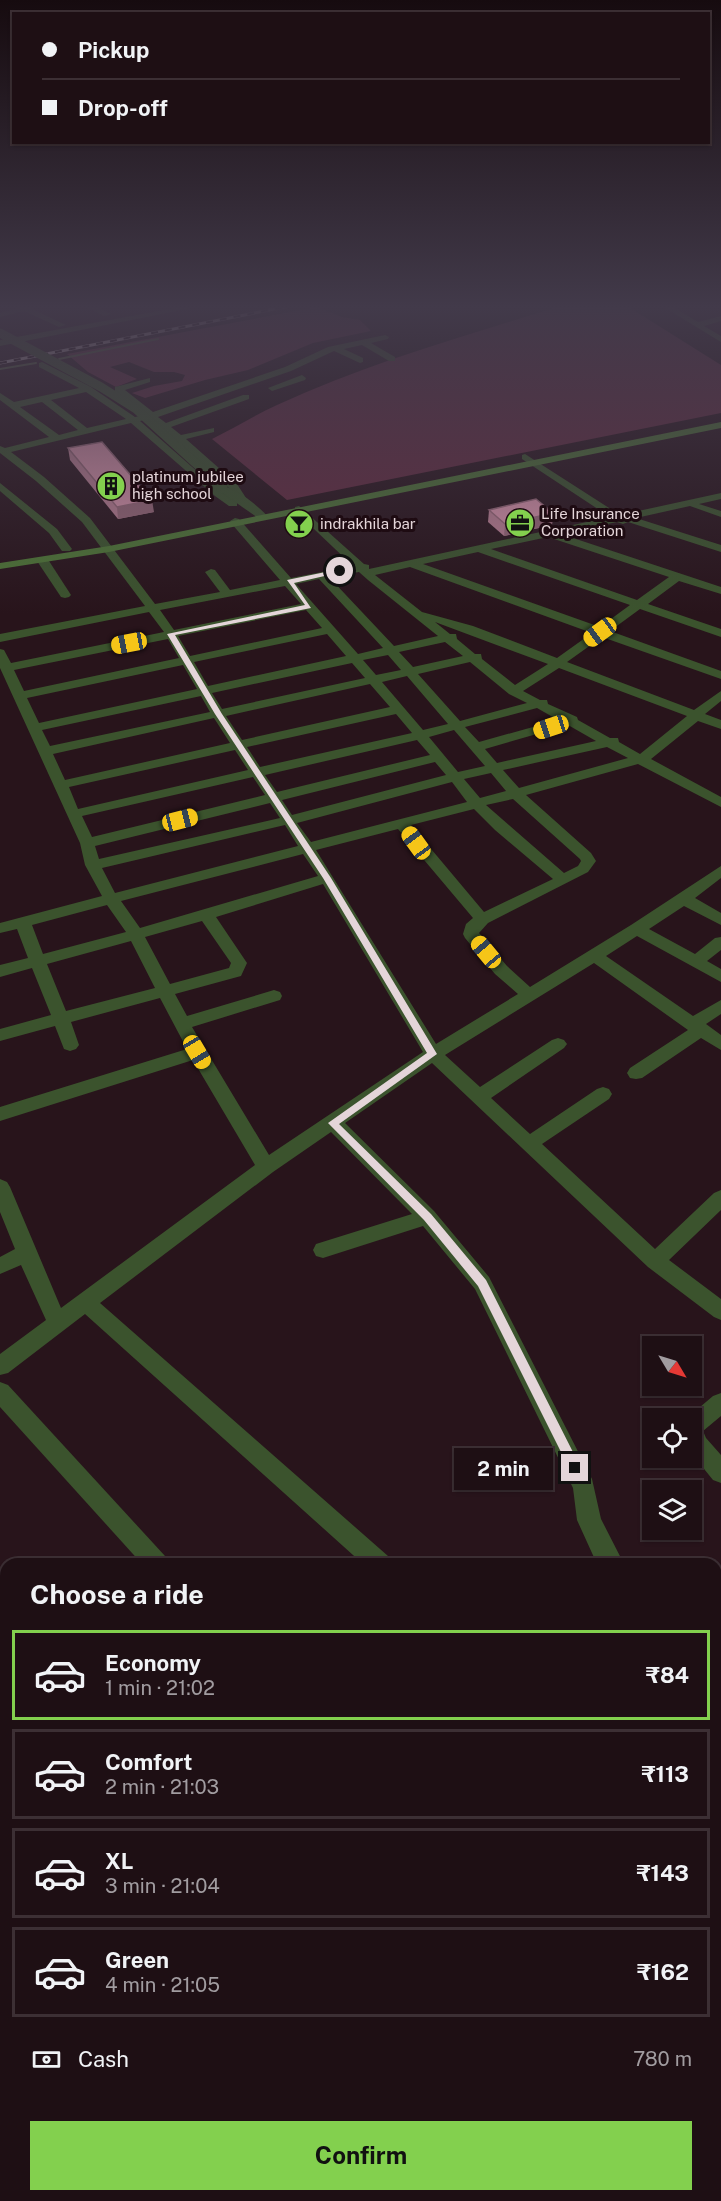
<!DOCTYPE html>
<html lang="en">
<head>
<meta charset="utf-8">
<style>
	body { margin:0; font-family:"Public Sans",sans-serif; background:#2b1d22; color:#f1f3f6; height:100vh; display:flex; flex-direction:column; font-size:22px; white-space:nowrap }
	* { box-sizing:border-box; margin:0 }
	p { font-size:20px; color:#a19ca0 }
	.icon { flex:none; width:33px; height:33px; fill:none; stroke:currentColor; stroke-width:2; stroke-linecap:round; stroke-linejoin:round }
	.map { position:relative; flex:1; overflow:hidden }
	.drawer { position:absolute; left:0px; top:1558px; width:722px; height:644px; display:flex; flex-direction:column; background:#1e0f14; border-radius:18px 18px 0 0; box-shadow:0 2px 4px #0004,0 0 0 2px #3c2f34 }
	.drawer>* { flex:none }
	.guide { position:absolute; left:12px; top:12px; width:698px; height:132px; border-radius:0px; box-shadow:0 2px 4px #0004,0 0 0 2px #3c2f34; display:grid; align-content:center; height:132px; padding:0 30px; background:#1e0f14 }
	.needle { width:39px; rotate:128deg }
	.controls { position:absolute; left:642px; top:1336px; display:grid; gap:12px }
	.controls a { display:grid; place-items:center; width:60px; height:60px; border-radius:0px; background:#1e0f14; box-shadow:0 2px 4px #0004,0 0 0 2px #3c2f34; font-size:30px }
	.end { position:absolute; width:27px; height:27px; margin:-14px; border:8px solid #e4d5d9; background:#111; box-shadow:0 0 0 3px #111 }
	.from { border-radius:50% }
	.bubble { position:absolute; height:42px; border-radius:0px; background:#1e0f14; box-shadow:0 2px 4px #0004,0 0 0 2px #3c2f34; font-size:20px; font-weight:700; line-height:42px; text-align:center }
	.car { position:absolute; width:18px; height:36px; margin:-18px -9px; border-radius:8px; box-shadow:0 0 4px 2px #0007; background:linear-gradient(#f5c518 24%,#345 0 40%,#f5c518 0 76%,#345 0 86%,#f5c518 0) }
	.guide b { display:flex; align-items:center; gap:21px; height:57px; font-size:22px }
	.guide b+b { border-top:2px solid #3c2f34 }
	.guide i { width:15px; height:15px; background:#f1f3f6 }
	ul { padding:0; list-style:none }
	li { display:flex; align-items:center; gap:18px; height:90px; margin:0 12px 9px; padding:0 18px; border:3px solid #3c2f34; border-radius:0px }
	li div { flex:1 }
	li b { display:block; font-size:22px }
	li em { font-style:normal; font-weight:700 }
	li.selected { border-color:#83d04e }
	li>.icon { width:54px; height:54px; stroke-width:1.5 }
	h2 { padding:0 30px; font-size:27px; line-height:72px }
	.pay { display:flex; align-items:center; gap:15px; height:66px; padding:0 30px; font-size:22px }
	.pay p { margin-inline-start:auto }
	.button { display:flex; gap:12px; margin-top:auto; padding:12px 30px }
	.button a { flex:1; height:69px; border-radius:0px; background:#83d04e; color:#111; font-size:24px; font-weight:700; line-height:69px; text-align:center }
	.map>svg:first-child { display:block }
	.green { fill:#622c40 }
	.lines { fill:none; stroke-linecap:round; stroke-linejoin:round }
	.stream { stroke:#546541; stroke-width:2 }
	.minor { fill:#3b532d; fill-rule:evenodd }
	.tertiary { fill:#3b532d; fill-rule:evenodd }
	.secondary { fill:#4c7235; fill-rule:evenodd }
	.rail-casing { stroke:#bfafb3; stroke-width:3 }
	.rail { stroke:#1e0b12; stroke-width:2; stroke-dasharray:7; stroke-linecap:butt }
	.tertiary-bridge-far1 { stroke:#3b532d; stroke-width:9 }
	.tertiary-bridge { stroke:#3b532d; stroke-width:11 }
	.wall { fill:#b67d90 }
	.shaded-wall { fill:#946675 }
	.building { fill:#d491a7; stroke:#946675; stroke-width:1.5 }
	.route { fill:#e4d5d9 }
	.labels { text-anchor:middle; stroke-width:6; stroke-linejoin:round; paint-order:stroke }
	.far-poi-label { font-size:15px; fill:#e4d5d9; stroke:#1e0b12; text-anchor:start }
</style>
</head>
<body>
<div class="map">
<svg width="721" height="2201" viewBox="0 0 721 2201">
	<rect width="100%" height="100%" fill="#28141b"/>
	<g class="green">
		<path d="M560,306h67l94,59v48l-434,87 -75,-61c22,-11 43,-24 65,-34 91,-42 188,-69 283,-99z"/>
		<path d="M317,307l25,10 18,3 11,11 -58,12 -65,27 -43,10 -60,18 -13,-5 22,-7 28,-5 3,-6 -11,-3h-20l-25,-10 -19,5 27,12 -21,8 -28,-15 -21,-18z"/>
	</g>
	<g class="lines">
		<g class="stream">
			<path d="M59,359l99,-20"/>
			<path d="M0,369l36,-6"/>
		</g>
		<g class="minor">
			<path d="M26,306h13l-7,3 34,16 -7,2 -35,-16 -24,6v-4z"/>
			<path d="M84,306h11l16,8 -7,2z"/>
			<path d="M662,306h9l27,16 23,-6v5l-17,5 17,10v6z"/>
			<path d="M385,335l4,2 -1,2 -17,4 24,14v4h-6l-27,-16 -18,4 19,9v4l-3,1 -26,-12 -43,20 -133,46 8,6 77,-28h6v4l-78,28 10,8 33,-7v4l-28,7 51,45 11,17 -1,2h-8l-10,-15 -80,-69 -9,2 68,60 29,21v4h-8l-14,-10 -84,-73 -120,29 33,25 46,41 65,86 65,-12 -15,-20 6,-3 4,1 15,20 50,-10 -49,-57 -1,-2 5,-3 4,1 52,59 62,-12 -58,-55v-4l4,-1 65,58 5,1v4l241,-52 -88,-58v-4l3,-1 95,61 101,-22v6l-22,5 22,7v6l-31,-11 -54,12 85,27v7l-93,-30 -5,2 -6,-2 -56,12 160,53v7l-42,-13 -31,23 73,25v8l-81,-28 -30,22 111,40v8l-119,-42 -35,25 127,48 27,-19v10l-16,13 16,6v9l-23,-8 -47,38 70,38v10l-83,-43 -112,31 65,58 5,8 -8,11 -100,51 -9,10 28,33 23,21 101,-62 90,-59v12l-26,20 26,15v12l-37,-19 -35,23 46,25 20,-16 6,-1v13l-14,11 14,8v13l-84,-46 -31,20 87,60 28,-16v14l-15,10 15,11v15l-20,-12 -59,40 -6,1 -6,-1 -3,-5 3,-5 58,-38 -94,-67 -149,92 35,32 72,-47 6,-2 6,2 3,4 -3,4 -73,50 39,36 67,-45 6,-2 6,2 3,5 -3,5 -67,45 113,105 59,-56 7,-3v20l-52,50 52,39v21l-7,-3 -66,-50 -216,-204 -87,60 89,88 55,66 103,202 9,40 23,45h-27l-20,-44 -4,-32 -98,-199 -52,-63 -100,32 -7,-2 -3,-6 3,-6 96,-30 -81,-82 -58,40 -173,131 288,253 4,8h-29l-278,-250 -77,59 -8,2v-21l46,-34 -25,-55 -21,9v-17l15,-8 -15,-37v-33l7,3 3,5 51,121 194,-143 -62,-105 -193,61v-14l187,-58 -27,-51 -89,24 8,23 -3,4 -6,2 -6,-2 -9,-23 -55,15v-12l51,-14 -19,-47 -32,9v-12l28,-7 -11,-29 -17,4v-10l102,-27 -17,-31 -5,-22 -80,-175v-19l4,1 7,13 153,-31 -15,-20 -149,30v-8l145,-28 -63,-84 -46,-41 -36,-28v-7l5,2 44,-11 -49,-37v-7l14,9 65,-14 -40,-21v-4l3,-1 49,25 44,30 9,-2 -29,-24v-4l35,-9v4l-25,8 28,22 132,-45 43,-20zM86,392l40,27 -39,9 -36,-28zM42,402l36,28 -19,5 -39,-28zM548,537l121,40 -32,23 -146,-51zM478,552l152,53 -30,22 -177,-63zM410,567l182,66 -35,25 -84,-32 -51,-14 -47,-37zM359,572l9,8 70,56 -44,10 -65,-69zM319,579l64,69 -25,6 -62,-70zM285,586l16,18 -127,26 -14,-20zM306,610l16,18 -132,28 -12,-20zM435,622l113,42 -33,21 -33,-26 -1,-5h-6l-18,-15 -1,-5h-6zM327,634l19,22 -138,30 -14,-24zM168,639l11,19 -155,33 -10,-21zM445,642l18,14 -50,11 -14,-15zM388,655l13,15 -25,5 -13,-15zM470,662l39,32 18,9 -67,18 -42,-47zM352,663l13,15 -143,31 -10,-16zM183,665l14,24 -158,34 -12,-25zM559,668l128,48 -47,38 -21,-12 -1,-4h-8l-32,-18 -1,-3 -29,-13 -1,-4h-7l-17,-9zM407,676l41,48 -25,6 -41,-48zM370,684l20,23 -148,33 -16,-24zM201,696l9,16 -160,34 -8,-16zM537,708l21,12 -79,22 -14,-15zM396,714l16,19 -152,34 -13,-20zM214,718l16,25 -165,37 -12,-26zM568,725l28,16 -99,22 -12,-14zM454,730l31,36 -27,6 -29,-35zM417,740l13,15 -153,37 -12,-17zM607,747l21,11 -109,30 -16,-18zM235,750l13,20 -170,39 -9,-22zM435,762l11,13 -154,40 -10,-15zM491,773l15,18 -26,7 -16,-19zM253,777l12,18 -173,42 -10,-21zM452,782l15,20 -156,40 -14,-19zM513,799l67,60 1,2 -3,5 -14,7 -78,-68zM270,803l10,15 -181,41 -4,-13zM474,809l21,21 58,49 -69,33 -73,-87zM285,825l13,21 -183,47 -13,-25zM398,829l75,89 -7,6 -3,10 2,4 30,36 23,20 -82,50 -120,-194zM303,854l15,22 -178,52 -19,-27zM323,884l100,168 -154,103 -77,-128 88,-27 2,-4 -2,-4 -6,-2 -87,26 -12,-22 66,-18 6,-13 -31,-46zM107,905l19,27 -83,22 -11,-29zM202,921l29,42 -2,5 -59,16 -25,-47zM131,941l24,47 -89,23 -19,-47z"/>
			<path d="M302,375l4,3 -1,2 -33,11 -4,-3z"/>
			<path d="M0,483l57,46 15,20 -2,2h-8l-13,-18 -49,-42z"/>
			<path d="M43,558l6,3 22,34 -2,2 -4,1 -4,-1 -24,-36z"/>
			<path d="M0,1382l8,3 157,171 4,8h-27l-142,-157z"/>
			<path d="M721,1393v23l-18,15 3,7 15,17v28l-8,-3 -21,-26v-35h-6l27,-23z"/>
			<path d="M0,1621l6,2v29l-6,-2z"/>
			<path d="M716,1654l5,2v29l-5,-3z"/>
			<path d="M6,1900v31l-6,2v-31z"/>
			<path d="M0,2088l6,2v37l-6,-2z"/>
			<path d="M721,2088v37l-5,2v-37z"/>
			<path d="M49,2196h34l2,5h-34z"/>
			<path d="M445,2196h34l2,5h-34z"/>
			<path d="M643,2196h33l-2,5h-33z"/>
		</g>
		<g class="tertiary">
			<path d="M186,306h16l-202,40v-6z"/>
			<path d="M218,486c13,-2 41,20 49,30l-1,2h-8l-40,-28z"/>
		</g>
		<path class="secondary" d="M721,422v6l-612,124 -109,17v-6l109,-17z"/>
		<g class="rail-casing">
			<path id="rail" d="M0,363l290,-57"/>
		</g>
		<use href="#rail" class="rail"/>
		<path class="tertiary-bridge-far1" d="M0,333l101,54 35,22 67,61"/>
		<path class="tertiary-bridge" d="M201,469l21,19"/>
	</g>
	<g class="wall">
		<path d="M68,448l86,64 -36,7 -48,-59z"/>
		<path d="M489,510l64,3 -1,12 -48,11 -16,-14z"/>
	</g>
	<g class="shaded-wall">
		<path d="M152,500l2,12 -36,7 -1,-12z"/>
		<path d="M553,513l-1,12 -48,11 1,-12z"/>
	</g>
	<g class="building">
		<path d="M102,442l50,58 -35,7 -49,-59z"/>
		<path d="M536,499l17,14 -48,11 -16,-14z"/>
	</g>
	<linearGradient id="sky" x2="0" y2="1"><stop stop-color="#160b0f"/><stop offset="0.5" stop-color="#423a4a"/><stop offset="1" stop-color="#423a4a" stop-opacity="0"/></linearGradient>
	<rect width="721" height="614" fill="url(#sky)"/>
	<path class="route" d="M340,569l2,3 -48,11 17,25 -136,27 47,79 109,164 106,176 -98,70 92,90 55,66 93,184v8l-4,2 -4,-2 -93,-186 -54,-66 -96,-97 99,-70 -104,-175 -108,-164 -48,-80 138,-29 -18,-25z"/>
	<defs>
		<g id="building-disc" transform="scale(1.5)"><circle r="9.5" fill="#83d04e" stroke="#1e0b12"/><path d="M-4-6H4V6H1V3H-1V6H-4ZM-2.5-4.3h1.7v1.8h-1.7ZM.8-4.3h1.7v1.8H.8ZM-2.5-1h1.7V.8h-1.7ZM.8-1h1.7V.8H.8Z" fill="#111"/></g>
		<g id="office-disc" transform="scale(1.5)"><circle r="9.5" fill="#83d04e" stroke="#1e0b12"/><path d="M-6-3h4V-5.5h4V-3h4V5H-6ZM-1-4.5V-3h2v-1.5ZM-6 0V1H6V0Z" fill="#111"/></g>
		<g id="bar-disc" transform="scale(1.5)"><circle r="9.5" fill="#83d04e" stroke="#1e0b12"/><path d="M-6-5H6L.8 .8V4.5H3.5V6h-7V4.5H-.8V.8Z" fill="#111"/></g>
	</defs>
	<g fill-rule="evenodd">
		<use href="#building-disc" x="111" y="486"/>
		<use href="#office-disc" x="520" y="523"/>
		<use href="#bar-disc" x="299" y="524"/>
	</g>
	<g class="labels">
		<g class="far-poi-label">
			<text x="132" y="482">platinum jubilee<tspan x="132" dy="17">high school</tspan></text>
			<text x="541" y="519">Life Insurance<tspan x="541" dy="17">Corporation</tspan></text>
			<text x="320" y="529">indrakhila bar</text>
		</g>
	</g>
</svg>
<div class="controls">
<a><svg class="needle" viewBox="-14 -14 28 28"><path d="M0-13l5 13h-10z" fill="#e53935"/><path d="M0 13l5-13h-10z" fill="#a19ca0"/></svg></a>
<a><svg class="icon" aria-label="locate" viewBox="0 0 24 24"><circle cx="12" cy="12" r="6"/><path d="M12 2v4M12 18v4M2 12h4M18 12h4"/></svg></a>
<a><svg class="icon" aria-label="layers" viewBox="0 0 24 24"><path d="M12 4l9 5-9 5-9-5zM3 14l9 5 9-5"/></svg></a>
</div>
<i class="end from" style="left:340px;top:571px"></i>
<i class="end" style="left:575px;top:1468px"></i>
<div class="bubble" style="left:454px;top:1448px;width:99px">2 min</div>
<i class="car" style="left:600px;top:632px;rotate:234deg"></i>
<i class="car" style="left:129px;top:643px;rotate:259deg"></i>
<i class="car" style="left:551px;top:727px;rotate:252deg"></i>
<i class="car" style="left:180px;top:820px;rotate:76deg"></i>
<i class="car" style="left:416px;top:843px;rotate:324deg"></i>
<i class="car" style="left:486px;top:952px;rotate:320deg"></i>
<i class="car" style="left:197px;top:1052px;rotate:149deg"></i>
<div class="guide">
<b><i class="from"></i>Pickup</b>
<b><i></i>Drop-off</b>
</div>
<section class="drawer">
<h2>Choose a ride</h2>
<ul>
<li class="selected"><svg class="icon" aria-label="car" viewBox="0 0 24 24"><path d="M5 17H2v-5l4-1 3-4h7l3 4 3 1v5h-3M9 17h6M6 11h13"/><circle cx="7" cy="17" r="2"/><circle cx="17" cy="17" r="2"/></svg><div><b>Economy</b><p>1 min · 21:02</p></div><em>₹84</em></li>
<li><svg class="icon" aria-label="car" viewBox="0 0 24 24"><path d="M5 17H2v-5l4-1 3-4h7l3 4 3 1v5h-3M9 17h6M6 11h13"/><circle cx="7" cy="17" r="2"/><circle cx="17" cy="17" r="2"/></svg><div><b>Comfort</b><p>2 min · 21:03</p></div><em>₹113</em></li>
<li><svg class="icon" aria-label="car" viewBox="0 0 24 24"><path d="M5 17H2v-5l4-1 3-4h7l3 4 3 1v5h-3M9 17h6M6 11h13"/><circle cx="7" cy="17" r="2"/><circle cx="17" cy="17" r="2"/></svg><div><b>XL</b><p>3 min · 21:04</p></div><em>₹143</em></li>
<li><svg class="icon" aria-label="car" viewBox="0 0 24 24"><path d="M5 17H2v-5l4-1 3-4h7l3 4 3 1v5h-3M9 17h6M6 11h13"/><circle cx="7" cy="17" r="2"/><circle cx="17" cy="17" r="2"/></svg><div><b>Green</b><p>4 min · 21:05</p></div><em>₹162</em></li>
</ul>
<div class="pay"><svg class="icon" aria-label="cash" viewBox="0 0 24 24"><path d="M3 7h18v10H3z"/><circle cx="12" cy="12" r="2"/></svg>Cash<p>780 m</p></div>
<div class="button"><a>Confirm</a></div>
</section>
</div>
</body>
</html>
